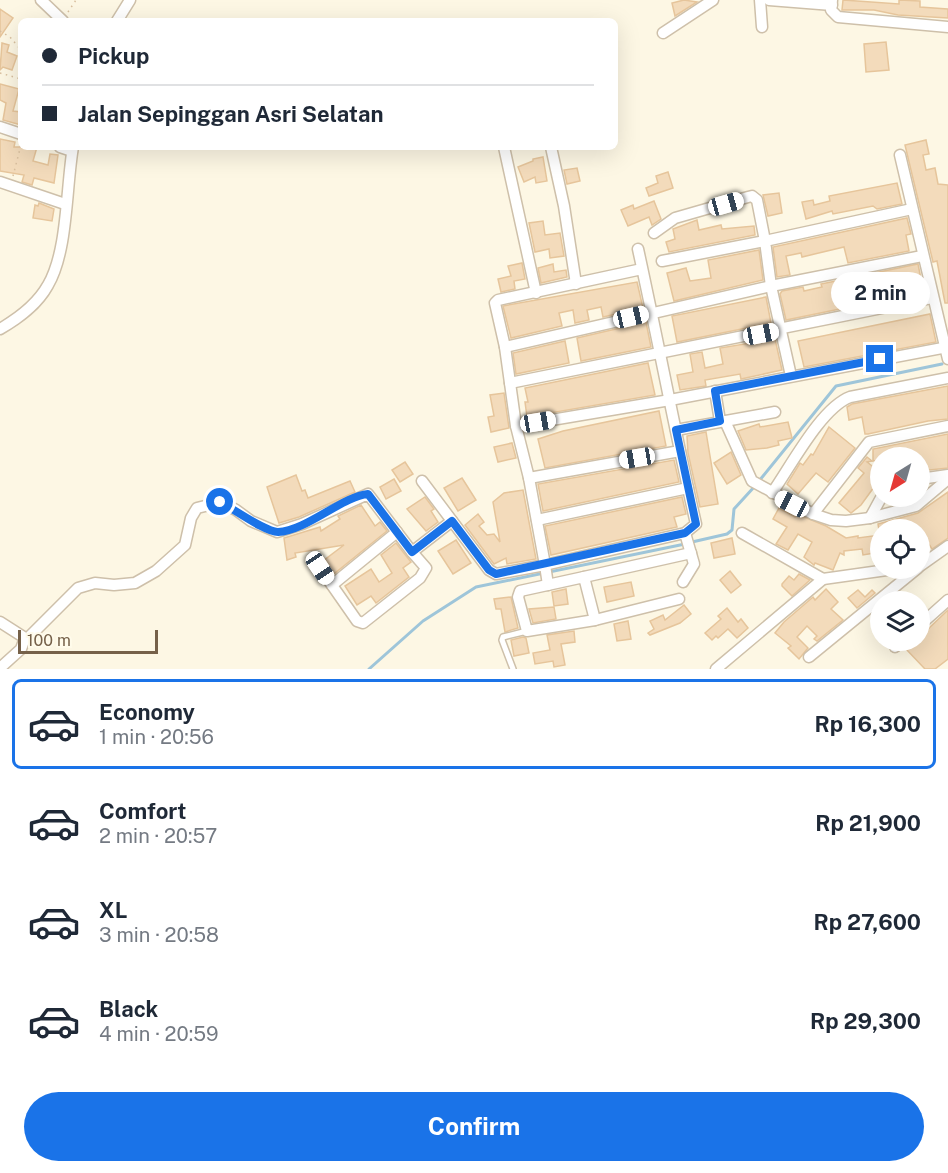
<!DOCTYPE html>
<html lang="en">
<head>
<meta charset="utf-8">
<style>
	body { margin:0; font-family:"Public Sans",sans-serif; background:#f6f6f7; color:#1f2937; height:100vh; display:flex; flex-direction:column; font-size:22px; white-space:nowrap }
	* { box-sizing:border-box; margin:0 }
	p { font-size:20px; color:#747a83 }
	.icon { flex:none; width:33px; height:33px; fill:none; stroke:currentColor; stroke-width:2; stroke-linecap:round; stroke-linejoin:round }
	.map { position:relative; height:669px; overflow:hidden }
	.panel { display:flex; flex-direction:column; background:#fff; flex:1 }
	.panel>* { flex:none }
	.guide { position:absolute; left:18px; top:18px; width:600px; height:132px; border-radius:9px; box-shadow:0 6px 24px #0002; display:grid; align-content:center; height:132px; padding:0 24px; background:#fff }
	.needle { width:39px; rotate:217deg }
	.fabs { position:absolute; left:870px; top:447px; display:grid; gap:12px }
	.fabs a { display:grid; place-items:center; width:60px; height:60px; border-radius:50%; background:#fff; box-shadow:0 6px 24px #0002; font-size:30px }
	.scale { position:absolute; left:18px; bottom:15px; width:140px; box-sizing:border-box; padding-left:6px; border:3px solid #766149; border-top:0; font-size:16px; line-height:21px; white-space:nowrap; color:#766149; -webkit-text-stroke:4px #fffbeb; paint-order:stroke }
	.end { position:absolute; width:27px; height:27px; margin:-14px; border:8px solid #1a73e8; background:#fff; box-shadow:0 0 0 3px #fff }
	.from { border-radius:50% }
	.bubble { position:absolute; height:42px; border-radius:21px; background:#fff; box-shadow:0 6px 24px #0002; font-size:20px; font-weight:700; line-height:42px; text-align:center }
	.car { position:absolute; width:18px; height:36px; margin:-18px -9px; border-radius:8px; box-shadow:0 0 4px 2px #0007; background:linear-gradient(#fff 24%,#345 0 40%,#fff 0 76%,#345 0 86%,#fff 0) }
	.guide b { display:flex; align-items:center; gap:21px; height:57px; font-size:22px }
	.guide b+b { border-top:2px solid #e0e1e3 }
	.guide i { width:15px; height:15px; background:#1f2937 }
	ul { padding:10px 0 0; list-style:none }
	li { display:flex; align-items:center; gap:18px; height:90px; margin:0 12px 9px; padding:0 12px; border:3px solid transparent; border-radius:9px }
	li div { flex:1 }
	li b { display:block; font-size:22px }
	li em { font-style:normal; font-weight:700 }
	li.active { border-color:#1a73e8 }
	li>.icon { width:54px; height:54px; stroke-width:1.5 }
	.cta { display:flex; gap:12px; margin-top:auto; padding:12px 24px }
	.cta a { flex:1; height:69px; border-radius:36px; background:#1a73e8; color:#fff; font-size:24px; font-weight:700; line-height:69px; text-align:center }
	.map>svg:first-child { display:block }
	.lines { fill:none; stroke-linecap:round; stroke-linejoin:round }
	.stream { stroke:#9ec5d9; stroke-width:3 }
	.building { fill:#f3dbbb; stroke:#e6c59b; stroke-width:1.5 }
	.lane-casing { stroke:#cec0aa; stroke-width:8 }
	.street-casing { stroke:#cec0aa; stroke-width:13 }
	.path { stroke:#d8bf9e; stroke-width:1.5; stroke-dasharray:1.5 4.5; stroke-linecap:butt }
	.lane { stroke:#fff; stroke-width:5 }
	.street { stroke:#fff; stroke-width:10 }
	.route { stroke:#1a73e8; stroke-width:8 }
</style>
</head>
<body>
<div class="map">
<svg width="948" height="669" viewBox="0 0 948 669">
	<rect width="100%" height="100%" fill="#fdf7e4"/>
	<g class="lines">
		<g class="stream">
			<path d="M759,481l77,-95 106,-22"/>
			<path d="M692,542l35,-8 5,-4 2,-21 21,-23"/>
			<path d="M369,669l54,-48 53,-34 209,-43"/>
		</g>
	</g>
	<g class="building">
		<path d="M684,0l13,2 -22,14 -3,-13z"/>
		<path d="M843,0l56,4v-4l21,1v6l28,2v9l-50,-3 -24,-5h-32z"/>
		<path d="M0,9l13,9 -13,19z"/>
		<path d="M886,42l3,28 -23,2 -2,-28z"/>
		<path d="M2,43l7,2 -2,7 10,4 -5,14 -9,-3 -3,3z"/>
		<path d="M0,84l19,5 -6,22 8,1v13l-18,-5 3,-17 -6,-3z"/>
		<path d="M0,139l15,3 -1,5h23l-4,14 15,4 2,-11 8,1 -4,28 -20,-5 -2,7 -10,-3 2,-7 -24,-4z"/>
		<path d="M926,140l3,14 -6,1 3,15 9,-2 3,16 10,1v118h-3l-8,-42 -4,1 -28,-117z"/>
		<path d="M543,157l4,24 -11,2 -1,-6 -11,5 -6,-15 15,-6v-2z"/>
		<path d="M577,168l3,13 -13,3 -3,-14z"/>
		<path d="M668,172l5,16 -24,8 -3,-8 12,-5 -2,-7z"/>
		<path d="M897,183l5,21 -25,5 -4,-3 -40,8 -1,-3 -26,8 -4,-17 11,-2 1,5 16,-4 -1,-5z"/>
		<path d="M779,193l3,20 -14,3 -5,-21z"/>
		<path d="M654,201l7,18 -9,6 -3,-8 -21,9 -7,-16 12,-5 1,4z"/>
		<path d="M39,203l15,6 -2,12 -19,-3 2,-13 3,1z"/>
		<path d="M907,218l4,16 -5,1 3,16 -61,12 -4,-16 -42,10 -1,-4 -15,3 4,19 -13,2 -4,-30z"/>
		<path d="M697,220l2,10 22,-5 1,4 32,-3 1,9 -86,17 -3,-10 9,-3 -2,-10z"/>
		<path d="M543,221l2,14 15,-2 4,23 -14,2 -1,-9 -14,3 -6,-29z"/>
		<path d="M759,250l4,30 -89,21 -7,-28 19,-5 4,13 21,-3 -3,-18z"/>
		<path d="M522,263l3,16 -11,2 1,8 -14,3 -3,-13 13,-3 -3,-10z"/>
		<path d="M553,264l1,8 12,-2 1,7 -26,6 -3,-15z"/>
		<path d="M918,264l3,15 -5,1 2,13 -132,27 -6,-26 2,-3 21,-4 1,4 18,-4 -1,-3z"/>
		<path d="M637,282l6,26 -40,9 -2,-10 -14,3 2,10 -14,3 -2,-13 -14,3 3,13 -51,12 -8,-32z"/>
		<path d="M766,297l5,26 -94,19 -5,-26z"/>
		<path d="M930,314l6,28 -132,25 -6,-26z"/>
		<path d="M646,322l5,25 -70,14 -4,-23z"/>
		<path d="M775,339l7,31 -41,9 -1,-5 -35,6 1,6 -26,4 -3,-15 16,-3 -3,-18 12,-2 3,16 18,-4 -3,-16z"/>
		<path d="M565,341l4,22 -53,11 -3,-21z"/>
		<path d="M648,363l7,32 -128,22 -2,-15h3l-3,-14z"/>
		<path d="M948,386v33l-20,2 -60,13h-3l-3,-17 -13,3 -2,-13 5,-3z"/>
		<path d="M504,393l5,35 -18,4 -3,-15 6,-1 -4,-21z"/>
		<path d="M659,411l7,35 -121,22 -7,-29 25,-8z"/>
		<path d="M788,422l4,16 -14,3 1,4 -12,3 -21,2 -8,-19 21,-7 1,3z"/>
		<path d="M829,427l26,21 -27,34 -12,-9 -18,21 -11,-10 13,-21 3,2 8,-11 2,1z"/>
		<path d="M706,432l12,72 -18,3 -12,-54 -1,-17z"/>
		<path d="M948,434v34l-28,3v-13h-40v2l-7,1v-12z"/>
		<path d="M512,443l4,15 -18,4 -4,-15z"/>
		<path d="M731,452l10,23 -14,9 -13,-21z"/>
		<path d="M867,457l5,4 -5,1 13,10v14l-3,-3 -16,22 -10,8 -12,-10 25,-30 -6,-5z"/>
		<path d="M674,460l5,22 -136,29 -5,-27z"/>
		<path d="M405,462l8,12 -13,8 -8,-12z"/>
		<path d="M296,475l6,16 3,-1 3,8 42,-17 5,11 -56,25 -20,6 -12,-36z"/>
		<path d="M462,478l14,22 -18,11 -14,-23z"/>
		<path d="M394,479l7,12 -15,8 -6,-12z"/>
		<path d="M523,490l13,69 -29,5 -1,-6 -12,6 -29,-39 13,-11 6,8 -5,4 8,9 7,-1 6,8 -7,-40 11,-9z"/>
		<path d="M948,492v46l-16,11 -12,-19h-41l-1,-6 40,-11z"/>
		<path d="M425,497l9,12 -3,2 7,11 -12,9 -19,-22z"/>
		<path d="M682,497l4,17 -12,3 3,10 -126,28 -6,-29z"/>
		<path d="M361,505l14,21 5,-4 7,9 -52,42 -2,1 -10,-13 21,-16 -49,8 1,4 -9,3 -3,-22 36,-11 1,4 19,-12 -2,-3z"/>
		<path d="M779,508l16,9 2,-3 29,12 20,12 12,-2v2l22,-3v17l-17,3 -1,-6 -18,2v4l-4,-2 -7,17 -18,-7 -1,2 -10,-8 8,-15 -14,-8 -10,16 -12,-6 11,-17 -14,-8z"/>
		<path d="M732,538l3,16 -21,4 -3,-15z"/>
		<path d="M456,540l15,23 -18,11 -15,-23z"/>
		<path d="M396,543l15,19 -8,6 6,9 -33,26 -5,-7 -14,9 -12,-19 26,-17 8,13 13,-9 -11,-18z"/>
		<path d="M730,571l11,14 -10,8 -11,-13z"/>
		<path d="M799,574l11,6 -18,16 -10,-10v-2l7,-8 5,4z"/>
		<path d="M631,582l3,14 -27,6 -3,-15z"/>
		<path d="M566,589l2,15 -14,2 -2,-14z"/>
		<path d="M826,589l12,13 -7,7 12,11 -26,21 -3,-2 3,-3 -10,-10 -10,11 11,11 -9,11 -11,-11 3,-2 -16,-13 9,-11 29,-25 2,3z"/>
		<path d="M858,590l7,7 7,-7 3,3 -18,15 -9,-10z"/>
		<path d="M511,597l7,31 -13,4 -4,-23h-5l-2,-10z"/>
		<path d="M684,605l7,9 -11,9 -30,12 -2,-2 6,-4 -4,-8 13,-6 2,5z"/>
		<path d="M554,607l2,12 -23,4 -4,-14z"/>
		<path d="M727,608l11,14 3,-3 7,9 -11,10 -9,-9 -10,9 -2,-2 -4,4 -7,-7 16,-14 -3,-3z"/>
		<path d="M948,610v49l-13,10h-10l-20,-21 6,-8h9v-8l8,-3z"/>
		<path d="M628,621l3,18 -14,2 -3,-17z"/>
		<path d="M574,631l1,11 -14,2 4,21 -11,2 -1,-6 -18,3 -2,-11 17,-3 -3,-15z"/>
		<path d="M523,637l3,1 3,15 -15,3 -3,-16z"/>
	</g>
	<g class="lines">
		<g class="lane-casing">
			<path id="lane" d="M513,669l-11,-29 1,-3 24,-6"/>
		</g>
		<g class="street-casing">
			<g id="street">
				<path d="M41,0l22,21"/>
				<path d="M760,0l2,27"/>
				<path d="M769,0l63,5"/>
				<path d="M832,0l-1,10 7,7 110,10"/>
				<path d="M117,21l13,-21"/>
				<path d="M663,33l50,-33"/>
				<path d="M0,127l21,7"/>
				<path d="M60,147l12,4"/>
				<path d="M504,147l32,146"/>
				<path d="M551,147l13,59 12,78"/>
				<path d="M900,155l48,204"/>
				<path d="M0,182l65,22"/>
				<path d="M654,233l21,-15 73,-21 4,-1 5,4 8,41 -103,20"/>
				<path d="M638,249c20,91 37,183 58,275l-11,9 -140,32 -16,-87 -13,-52 -11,-79 -10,-44 3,-3 144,-31"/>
				<path d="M0,329c19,-11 37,-24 48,-44 20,-34 18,-98 25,-138"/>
				<path d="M505,347l266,-61 151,-30"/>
				<path d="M791,376l-20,-90 -6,-45 147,-32"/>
				<path d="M510,383l422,-85"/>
				<path d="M715,391l5,30"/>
				<path d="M725,421l27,60 61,33 18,6 15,1 24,-3 46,-12 32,-27"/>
				<path d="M516,426l154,-26 278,-53"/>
				<path d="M676,430l99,-18"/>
				<path d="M529,478l151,-27"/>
				<path d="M920,479l28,-4"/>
				<path d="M422,481l67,89 7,4 49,-9 3,20"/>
				<path d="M772,493c19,-27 49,-85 78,-96l98,-19"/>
				<path d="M813,514l56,-72 79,-16"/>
				<path d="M870,518l12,-22"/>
				<path d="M537,520l151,-32"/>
				<path d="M742,533l81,46 78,-11"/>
				<path d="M920,566l28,-20"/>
				<path d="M320,568l37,53 6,2 57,-45 6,-10 -14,-16 40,-31"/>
				<path d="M584,577l11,43 -68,11 -9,-34 2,-6z"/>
				<path d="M584,577l107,-24"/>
				<path d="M683,582l11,-18 -9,-31"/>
				<path d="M332,585l65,-53"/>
				<path d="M595,620l84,-21"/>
				<path d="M0,622l25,16 4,-1 49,-49 17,-5 19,2 21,-2 21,-12 29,-26 6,-27 6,-10 24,-6 15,8 15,11 26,11 25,-8 66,-30 44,58"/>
				<path d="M920,625l28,-25"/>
				<path d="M895,647l7,-7"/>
				<path d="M809,657l109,-89"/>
				<path d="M0,668l21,-19 4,-11"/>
				<path d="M716,669l107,-90"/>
			</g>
		</g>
		<g class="path">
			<path d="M68,12l8,-12"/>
			<path d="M0,31l10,6 11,13"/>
			<path d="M0,73l21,6"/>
			<path d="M13,176l8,-31"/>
		</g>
		<use href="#lane" class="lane"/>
		<use href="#street" class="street"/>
	</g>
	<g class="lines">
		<path class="route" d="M220,502c14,7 45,30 58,30 28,-1 65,-36 90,-38l44,58 40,-31 37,49 7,4 189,-41 11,-9 -20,-94 44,-9 -5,-30 165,-32"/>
	</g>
</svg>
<div class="fabs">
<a><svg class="needle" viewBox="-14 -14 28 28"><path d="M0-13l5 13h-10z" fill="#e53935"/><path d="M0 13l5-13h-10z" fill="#747a83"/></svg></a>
<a><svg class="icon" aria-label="locate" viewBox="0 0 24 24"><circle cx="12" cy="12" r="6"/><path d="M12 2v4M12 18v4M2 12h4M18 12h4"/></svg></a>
<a><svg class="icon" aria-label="layers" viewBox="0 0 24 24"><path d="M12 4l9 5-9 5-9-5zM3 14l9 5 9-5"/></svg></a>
</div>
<div class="scale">100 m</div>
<i class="end from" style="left:220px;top:502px"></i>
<i class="end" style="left:880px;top:359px"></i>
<div class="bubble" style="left:831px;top:272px;width:99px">2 min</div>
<i class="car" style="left:726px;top:204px;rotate:74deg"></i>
<i class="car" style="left:631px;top:317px;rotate:77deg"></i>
<i class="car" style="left:761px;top:334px;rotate:79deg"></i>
<i class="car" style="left:538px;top:422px;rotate:80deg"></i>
<i class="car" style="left:637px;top:458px;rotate:260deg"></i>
<i class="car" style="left:792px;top:504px;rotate:297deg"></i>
<i class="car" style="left:320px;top:568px;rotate:146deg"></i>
<div class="guide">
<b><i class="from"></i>Pickup</b>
<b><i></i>Jalan Sepinggan Asri Selatan</b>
</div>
</div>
<section class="panel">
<ul>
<li class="active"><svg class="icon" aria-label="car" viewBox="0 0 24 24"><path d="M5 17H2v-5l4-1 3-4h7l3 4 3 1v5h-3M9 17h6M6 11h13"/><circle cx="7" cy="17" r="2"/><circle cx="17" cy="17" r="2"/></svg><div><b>Economy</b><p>1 min · 20:56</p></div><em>Rp 16,300</em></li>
<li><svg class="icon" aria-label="car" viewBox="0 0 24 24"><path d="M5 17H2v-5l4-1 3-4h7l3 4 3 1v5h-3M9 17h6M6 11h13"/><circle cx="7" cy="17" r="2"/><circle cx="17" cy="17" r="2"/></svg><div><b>Comfort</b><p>2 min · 20:57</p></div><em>Rp 21,900</em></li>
<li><svg class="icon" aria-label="car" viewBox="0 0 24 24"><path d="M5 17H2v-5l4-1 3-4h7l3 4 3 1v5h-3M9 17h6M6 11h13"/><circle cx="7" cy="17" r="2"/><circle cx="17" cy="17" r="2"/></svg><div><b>XL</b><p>3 min · 20:58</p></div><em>Rp 27,600</em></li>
<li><svg class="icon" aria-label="car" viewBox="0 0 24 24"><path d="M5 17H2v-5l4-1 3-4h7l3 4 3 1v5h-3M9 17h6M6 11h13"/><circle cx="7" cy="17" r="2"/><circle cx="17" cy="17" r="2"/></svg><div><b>Black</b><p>4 min · 20:59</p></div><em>Rp 29,300</em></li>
</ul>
<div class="cta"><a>Confirm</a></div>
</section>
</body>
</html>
